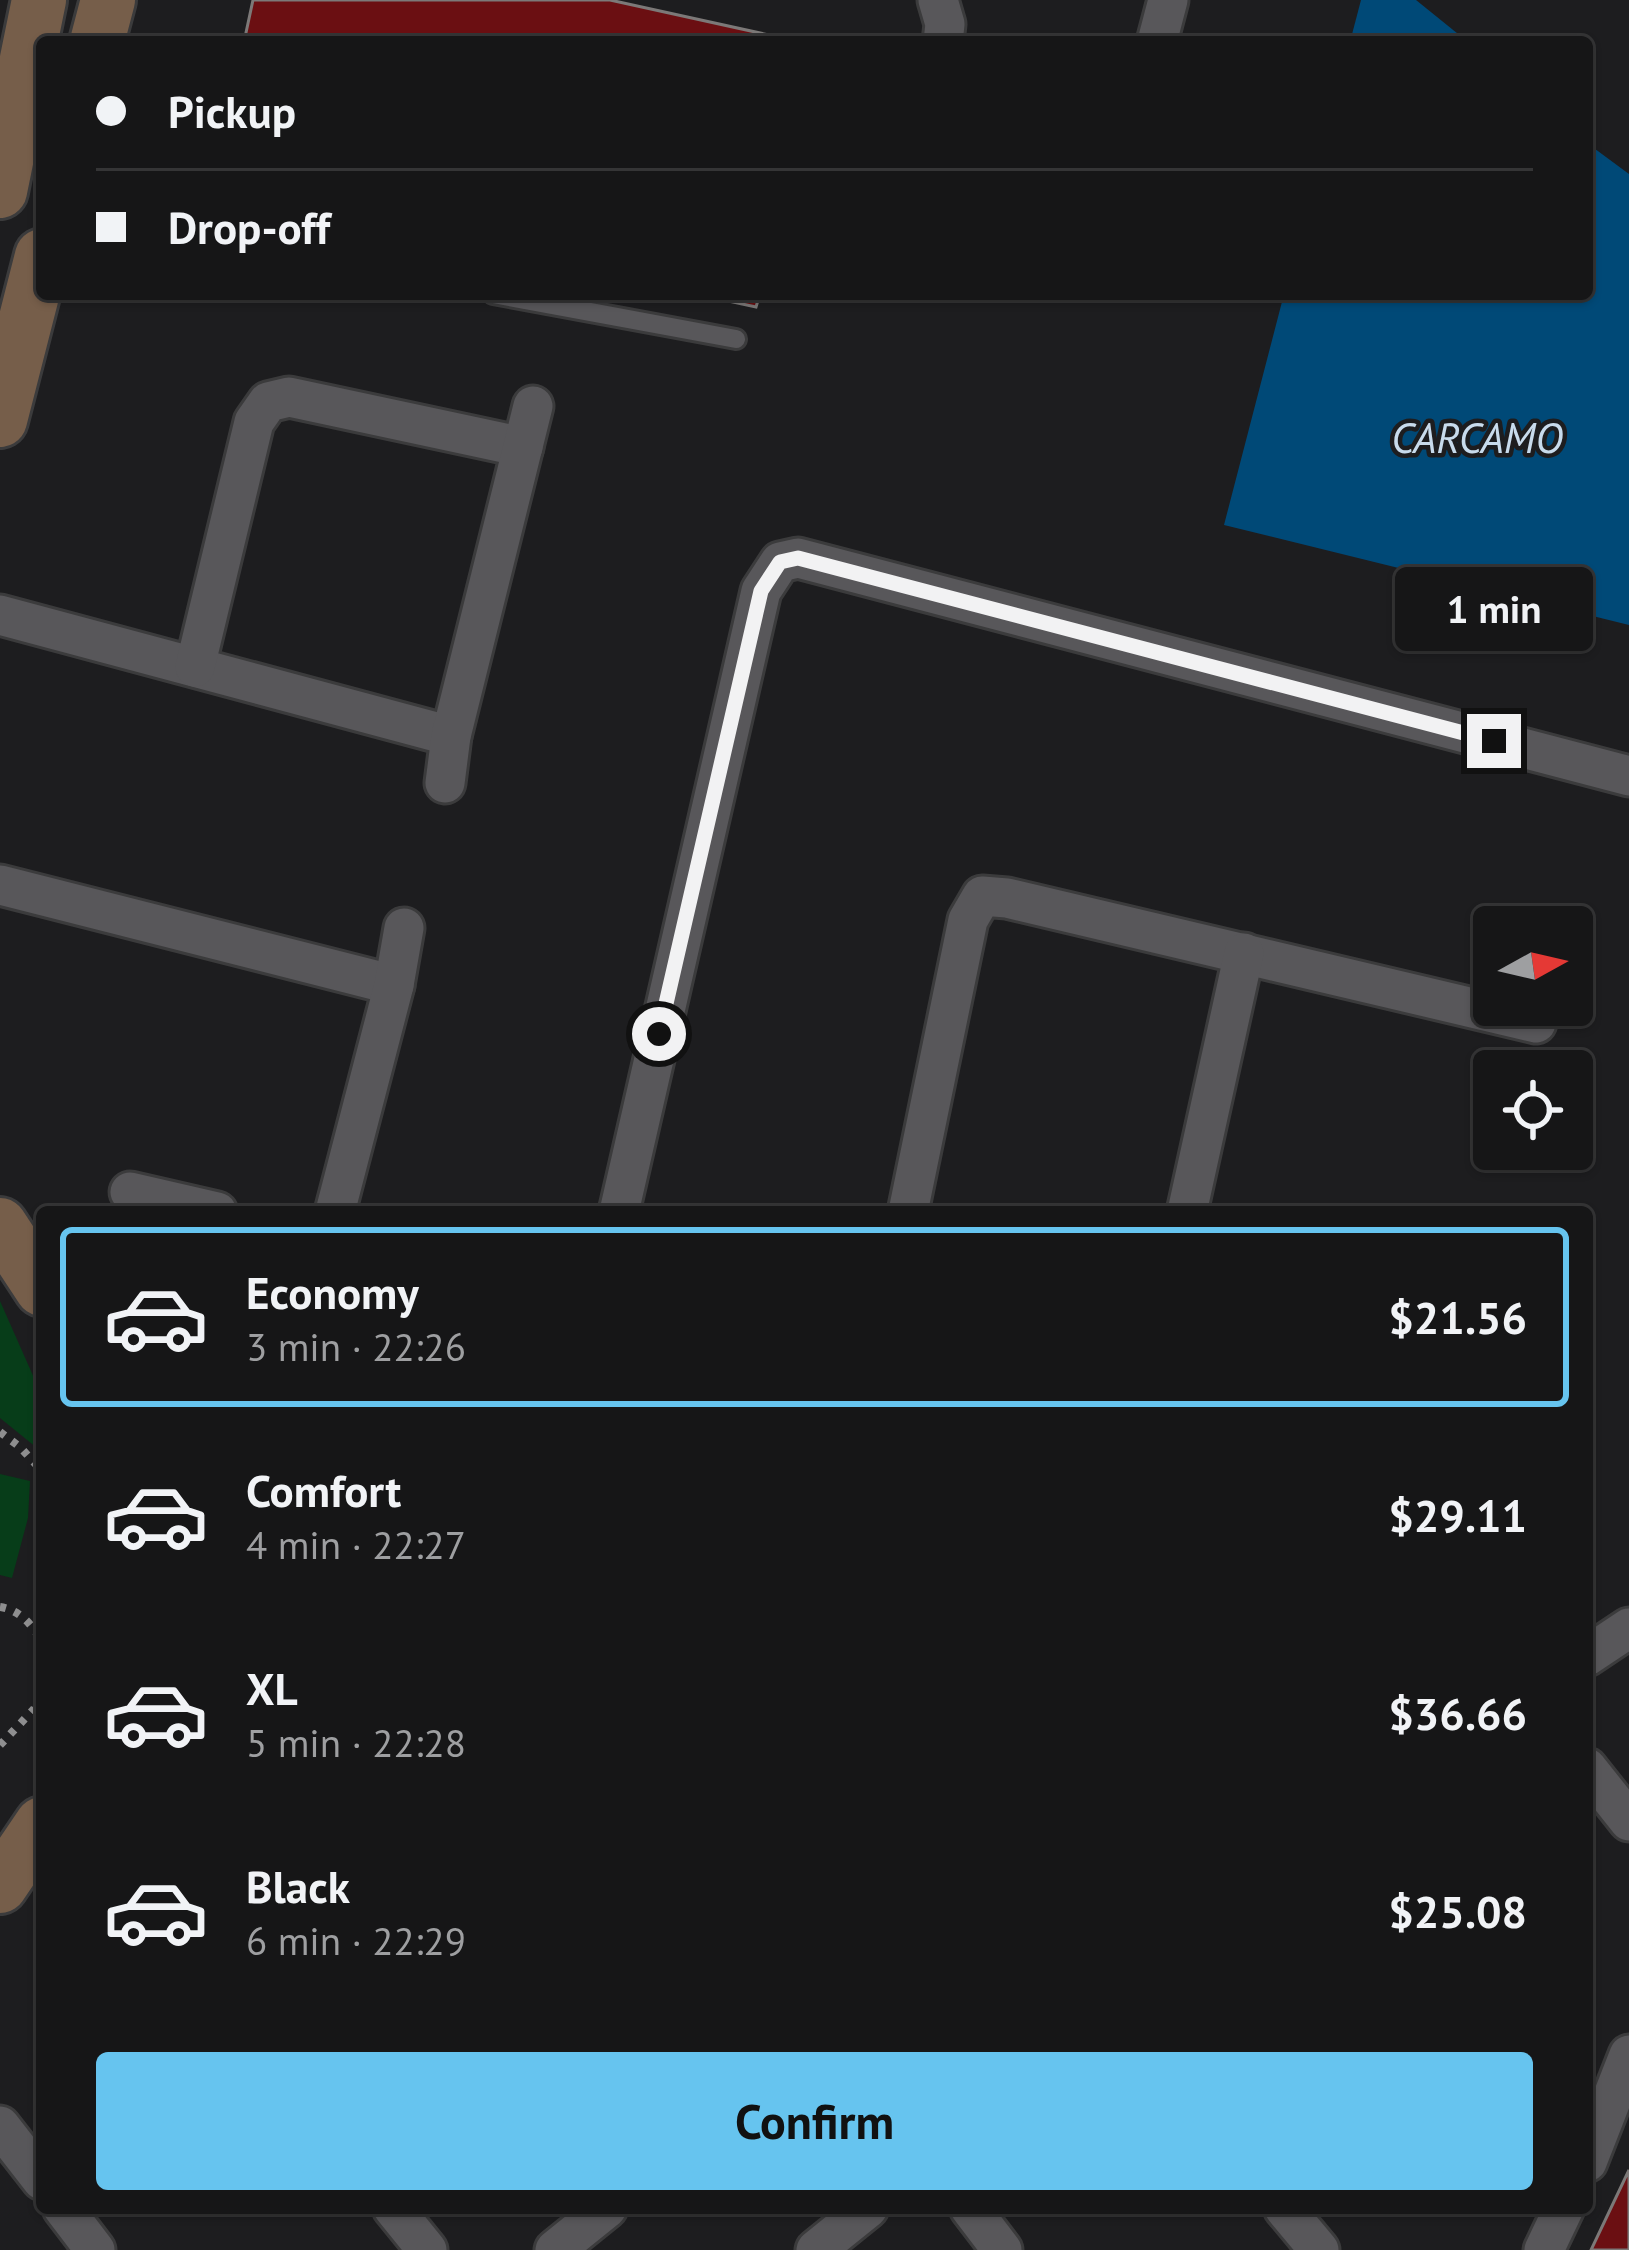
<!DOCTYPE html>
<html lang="en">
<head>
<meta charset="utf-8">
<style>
	body { margin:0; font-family:"PT Sans",sans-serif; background:#232324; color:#f1f3f6; height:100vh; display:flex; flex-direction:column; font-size:45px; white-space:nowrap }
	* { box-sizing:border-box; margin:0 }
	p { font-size:39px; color:#9e9fa1 }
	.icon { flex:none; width:66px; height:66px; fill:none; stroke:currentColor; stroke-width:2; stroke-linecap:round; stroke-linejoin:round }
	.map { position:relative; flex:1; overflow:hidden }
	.sheet { position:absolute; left:36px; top:1206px; width:1557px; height:1008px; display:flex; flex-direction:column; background:#161617; border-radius:12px; box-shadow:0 3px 9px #0004,0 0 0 3px #353536 }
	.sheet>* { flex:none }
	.top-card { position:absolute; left:36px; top:36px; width:1557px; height:264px; border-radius:12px; box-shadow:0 3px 9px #0004,0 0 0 3px #353536; display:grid; align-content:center; height:264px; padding:0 60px; background:#161617 }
	.needle { width:78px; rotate:82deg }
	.fabs { position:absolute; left:1473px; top:906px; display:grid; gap:24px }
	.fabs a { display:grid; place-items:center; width:120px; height:120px; border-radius:12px; background:#161617; box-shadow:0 3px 9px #0004,0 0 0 3px #353536; font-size:60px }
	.end { position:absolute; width:54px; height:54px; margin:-27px; border:15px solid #f2f2f3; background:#111; box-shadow:0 0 0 6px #111 }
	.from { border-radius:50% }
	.bubble { position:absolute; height:84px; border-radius:12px; background:#161617; box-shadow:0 3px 9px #0004,0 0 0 3px #353536; font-size:39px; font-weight:700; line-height:84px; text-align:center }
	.top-card b { display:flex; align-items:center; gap:42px; height:114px; font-size:45px }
	.top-card b+b { border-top:3px solid #353536 }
	.top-card i { width:30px; height:30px; background:#f1f3f6 }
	ul { padding:21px 0 0; list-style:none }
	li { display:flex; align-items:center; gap:36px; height:180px; margin:0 24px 18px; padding:0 36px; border:6px solid transparent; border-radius:12px }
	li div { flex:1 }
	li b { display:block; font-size:45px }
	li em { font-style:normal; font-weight:700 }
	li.selected { border-color:#66c4ef }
	li>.icon { width:108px; height:108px; stroke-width:1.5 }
	.primary-button { display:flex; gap:24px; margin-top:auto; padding:24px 60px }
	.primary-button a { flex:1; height:138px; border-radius:12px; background:#66c4ef; color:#111; font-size:48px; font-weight:700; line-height:138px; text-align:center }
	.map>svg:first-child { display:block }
	.green { fill:#073d19 }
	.water { fill:#004977 }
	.building { fill:#6b0f12; stroke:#7c7978; stroke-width:3 }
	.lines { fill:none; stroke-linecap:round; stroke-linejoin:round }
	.lane-casing { stroke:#3b3b3c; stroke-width:24 }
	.street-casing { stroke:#3b3b3c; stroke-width:45 }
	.secondary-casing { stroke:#3b3b3c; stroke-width:60 }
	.path { stroke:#8e8e8f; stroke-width:8; stroke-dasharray:6 9; stroke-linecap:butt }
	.lane { stroke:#58575a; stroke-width:18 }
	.street { stroke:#58575a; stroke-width:39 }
	.secondary { stroke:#765e4a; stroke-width:54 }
	.route { stroke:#f2f2f3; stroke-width:15 }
	.labels { text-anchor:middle; stroke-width:9; stroke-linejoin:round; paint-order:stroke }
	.water-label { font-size:42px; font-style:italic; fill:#c8dbec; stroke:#1d1d1f }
</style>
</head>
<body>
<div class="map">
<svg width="1629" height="2250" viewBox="0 0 1629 2250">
	<rect width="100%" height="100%" fill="#1d1d1f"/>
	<g class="green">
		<path d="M0,1301l42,95v56l-42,-34z"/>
		<path d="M0,1474l30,7 -2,37 -16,60 -12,-3z"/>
	</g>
	<g class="water">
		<path d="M1361,0h55l52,42h-118z"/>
		<path d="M1587,143l42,31v451l-405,-100 60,-231h303z"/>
	</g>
	<g class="building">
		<path d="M253,0h357l191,42h-557z"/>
		<path d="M696,294h64l-4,13z"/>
		<path d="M1629,2170v80h-38z"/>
	</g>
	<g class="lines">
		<g class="lane-casing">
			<path id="lane" d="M493,294l243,45"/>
		</g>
		<g class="street-casing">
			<g id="street">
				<path d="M938,0l7,24 -2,18"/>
				<path d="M1157,42l11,-42"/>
				<path d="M0,615l451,121"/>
				<path d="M195,667l59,-245 14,-20 21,-5 234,50"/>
				<path d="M445,783l6,-47 82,-330"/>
				<path d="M0,885l394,100"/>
				<path d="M130,1192l87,20"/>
				<path d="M335,1212l59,-227 10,-57"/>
				<path d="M619,1212l142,-621 19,-29 18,-4 831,218"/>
				<path d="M908,1212l60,-292 14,-24 25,2 529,125"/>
				<path d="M1187,1212l57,-259"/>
				<path d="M1587,1656l42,-28"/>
				<path d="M1587,1768l42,53"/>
				<path d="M0,2126l42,54"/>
				<path d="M1587,2162l42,-107"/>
				<path d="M63,2208l32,42"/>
				<path d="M393,2208l34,42"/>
				<path d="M970,2208l32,42"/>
				<path d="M1284,2208l35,42"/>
				<path d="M555,2250l52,-42"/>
				<path d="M816,2250l52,-42"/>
				<path d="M1544,2250l20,-42"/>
			</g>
		</g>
		<g class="secondary-casing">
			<g id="secondary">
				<path d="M97,42l11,-42"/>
				<path d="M0,191l39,-191"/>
				<path d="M0,420l42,-164"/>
				<path d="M0,1225l42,64"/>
				<path d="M0,1886l42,-62"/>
			</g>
		</g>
		<g class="path">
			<path d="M0,1432l20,15 22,24"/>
			<path d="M0,1607c20,3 31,17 42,34"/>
			<path d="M0,1745l34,-36 8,-19"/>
		</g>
		<use href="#lane" class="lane"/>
		<use href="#street" class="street"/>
		<use href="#secondary" class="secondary"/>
	</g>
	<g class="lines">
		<path class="route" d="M659,1034l102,-443 19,-29 18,-4 696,183"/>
	</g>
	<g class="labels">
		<g class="water-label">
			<text x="1477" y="453">CARCAMO</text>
		</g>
	</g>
</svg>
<div class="fabs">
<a><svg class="needle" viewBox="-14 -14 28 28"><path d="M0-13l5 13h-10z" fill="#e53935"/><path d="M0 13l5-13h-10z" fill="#9e9fa1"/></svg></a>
<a><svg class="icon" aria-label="locate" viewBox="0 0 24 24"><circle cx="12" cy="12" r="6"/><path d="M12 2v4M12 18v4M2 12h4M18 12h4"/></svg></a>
</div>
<i class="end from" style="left:659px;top:1034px"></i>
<i class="end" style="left:1494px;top:741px"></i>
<div class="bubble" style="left:1395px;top:567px;width:198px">1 min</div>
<div class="top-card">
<b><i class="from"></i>Pickup</b>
<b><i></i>Drop-off</b>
</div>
<section class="sheet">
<ul>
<li class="selected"><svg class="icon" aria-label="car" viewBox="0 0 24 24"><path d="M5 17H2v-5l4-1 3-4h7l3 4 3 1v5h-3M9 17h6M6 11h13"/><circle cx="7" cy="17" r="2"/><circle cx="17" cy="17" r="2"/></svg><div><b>Economy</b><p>3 min · 22:26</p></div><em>$21.56</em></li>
<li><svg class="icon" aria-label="car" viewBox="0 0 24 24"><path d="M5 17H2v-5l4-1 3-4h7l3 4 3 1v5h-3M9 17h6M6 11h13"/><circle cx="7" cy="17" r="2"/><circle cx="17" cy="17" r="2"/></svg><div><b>Comfort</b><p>4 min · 22:27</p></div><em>$29.11</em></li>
<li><svg class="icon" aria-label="car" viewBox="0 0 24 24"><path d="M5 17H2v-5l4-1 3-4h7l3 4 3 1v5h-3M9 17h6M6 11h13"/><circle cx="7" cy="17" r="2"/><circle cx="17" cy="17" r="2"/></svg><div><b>XL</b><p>5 min · 22:28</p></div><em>$36.66</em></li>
<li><svg class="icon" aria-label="car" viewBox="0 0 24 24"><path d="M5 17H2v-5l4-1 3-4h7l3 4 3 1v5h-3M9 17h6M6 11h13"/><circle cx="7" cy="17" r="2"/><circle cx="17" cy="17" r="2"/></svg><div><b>Black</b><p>6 min · 22:29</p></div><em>$25.08</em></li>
</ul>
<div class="primary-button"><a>Confirm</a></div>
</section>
</div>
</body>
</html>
